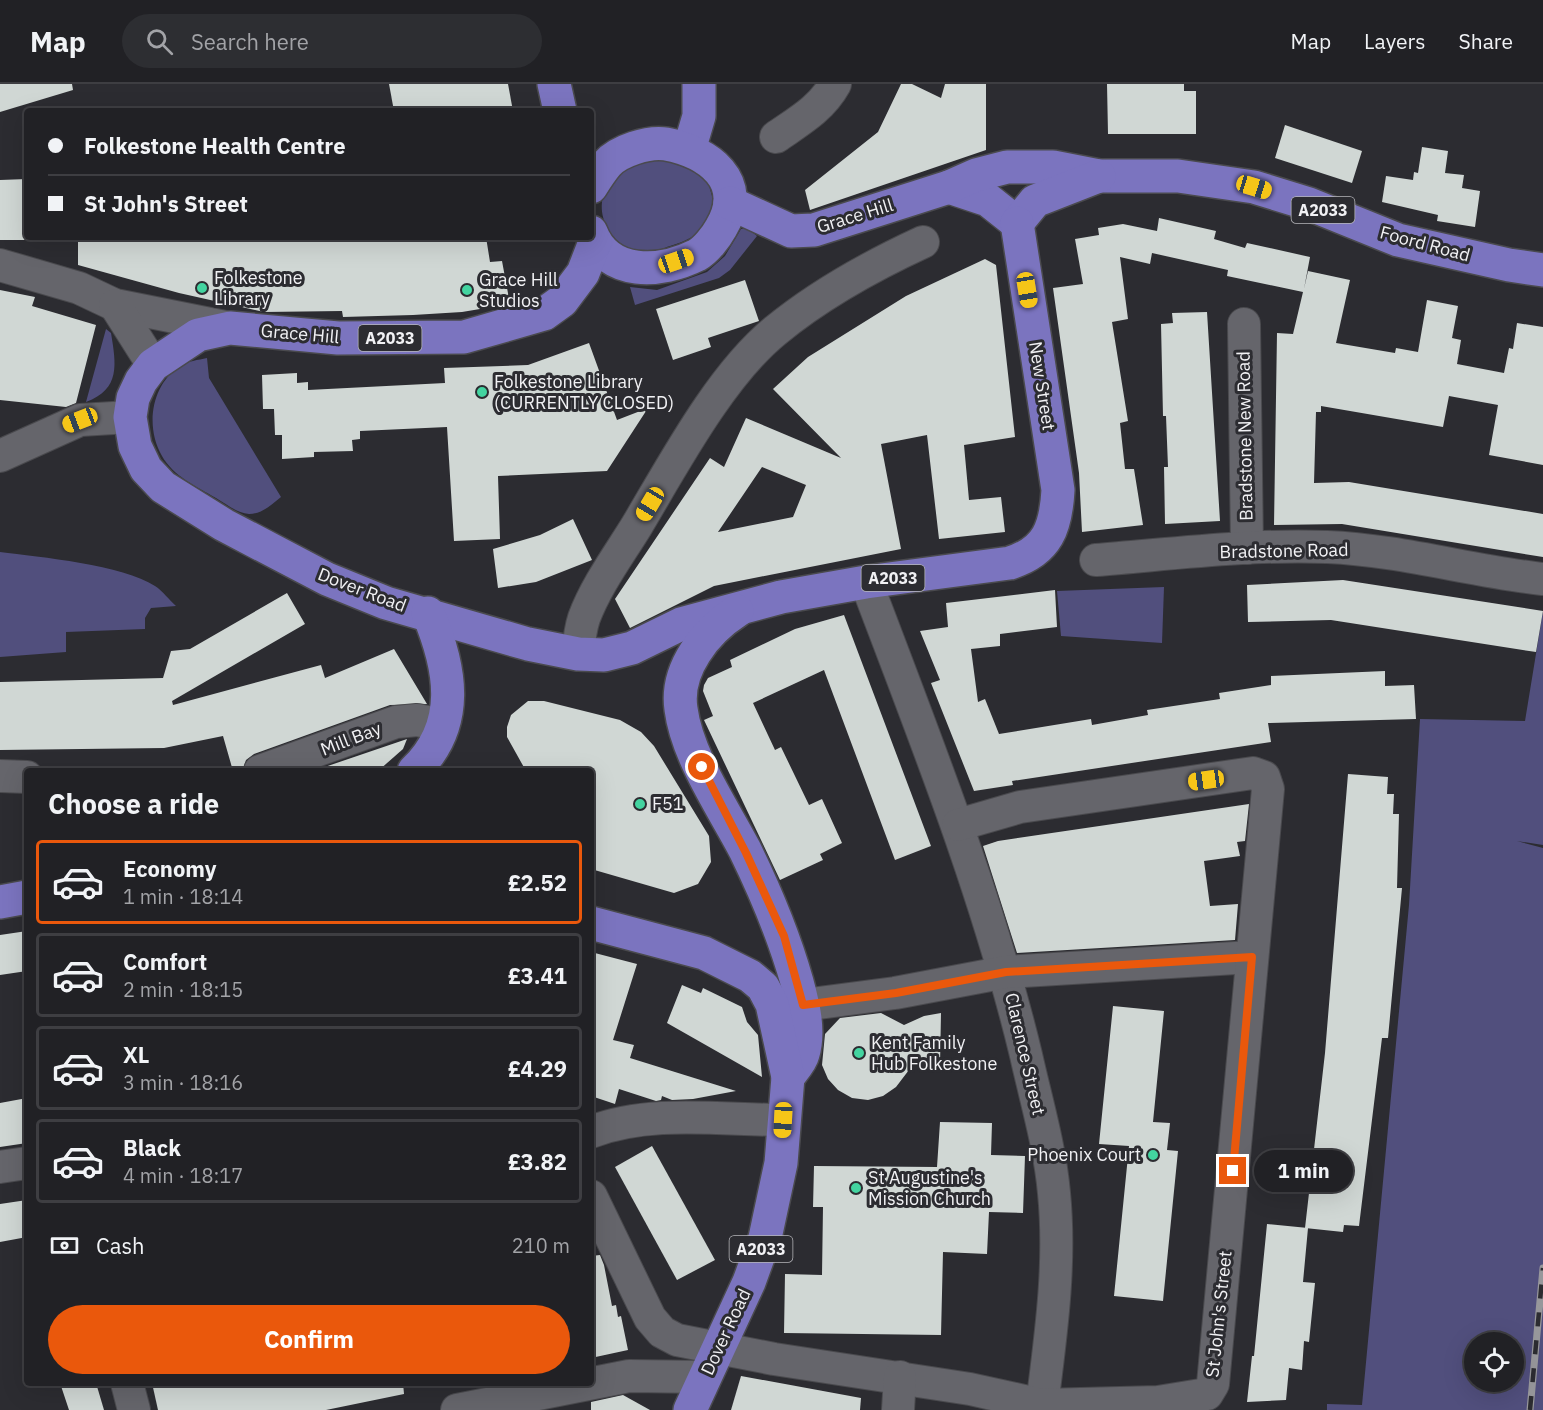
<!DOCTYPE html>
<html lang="en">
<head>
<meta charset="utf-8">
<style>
	body { margin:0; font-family:"IBM Plex Sans",sans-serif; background:#2d2e32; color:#f1f3f6; height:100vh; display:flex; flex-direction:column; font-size:22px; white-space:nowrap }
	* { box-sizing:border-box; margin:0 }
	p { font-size:20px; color:#a2a3a7 }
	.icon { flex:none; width:33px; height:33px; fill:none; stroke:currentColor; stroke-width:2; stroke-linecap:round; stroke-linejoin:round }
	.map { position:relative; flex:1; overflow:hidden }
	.details { position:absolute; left:24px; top:684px; width:570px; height:618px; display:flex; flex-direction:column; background:#212125; border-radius:6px; box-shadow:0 6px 24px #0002,0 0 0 2px #3e3e42 }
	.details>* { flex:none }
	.hud { position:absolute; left:24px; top:24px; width:570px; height:132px; border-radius:6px; box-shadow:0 6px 24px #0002,0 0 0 2px #3e3e42; display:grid; align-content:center; height:132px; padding:0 24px; background:#212125 }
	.tools { position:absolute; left:1464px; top:1248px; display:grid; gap:12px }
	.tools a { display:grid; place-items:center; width:60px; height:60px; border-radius:50%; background:#212125; box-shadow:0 6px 24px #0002,0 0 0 2px #3e3e42; font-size:30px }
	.end { position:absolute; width:27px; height:27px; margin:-14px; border:8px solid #ea580c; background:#fff; box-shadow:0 0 0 3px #fff }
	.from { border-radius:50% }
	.bubble { position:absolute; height:42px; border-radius:21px; background:#212125; box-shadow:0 6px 24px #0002,0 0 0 2px #3e3e42; font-size:20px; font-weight:700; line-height:42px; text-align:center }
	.car { position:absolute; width:18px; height:36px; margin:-18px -9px; border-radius:8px; box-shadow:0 0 4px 2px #0007; background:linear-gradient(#f5c518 24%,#345 0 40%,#f5c518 0 76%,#345 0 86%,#f5c518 0) }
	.hud b { display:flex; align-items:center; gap:21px; height:57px; font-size:22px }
	.hud b+b { border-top:2px solid #3e3e42 }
	.hud i { width:15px; height:15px; background:#f1f3f6 }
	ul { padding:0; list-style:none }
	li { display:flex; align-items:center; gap:18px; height:84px; margin:0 12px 9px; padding:0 12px; border:3px solid #3e3e42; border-radius:6px }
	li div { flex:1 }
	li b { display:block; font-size:22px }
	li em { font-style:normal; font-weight:700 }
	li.selected { border-color:#ea580c }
	li>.icon { width:54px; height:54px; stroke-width:1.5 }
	h2 { padding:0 24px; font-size:27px; line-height:72px }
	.pay { display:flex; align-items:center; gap:15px; height:66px; padding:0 24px; font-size:22px }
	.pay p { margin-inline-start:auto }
	.button { display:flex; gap:12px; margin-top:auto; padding:12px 24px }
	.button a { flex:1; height:69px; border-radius:36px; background:#ea580c; color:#fff; font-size:24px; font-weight:700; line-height:69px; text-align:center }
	header { display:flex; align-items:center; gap:36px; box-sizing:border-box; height:84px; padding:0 30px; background:#212125; border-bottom:2px solid #3e3e42 }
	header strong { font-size:28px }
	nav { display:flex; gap:33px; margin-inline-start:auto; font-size:21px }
	.search { width:420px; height:54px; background:#2d2e32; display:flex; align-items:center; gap:15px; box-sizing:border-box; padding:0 21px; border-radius:33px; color:#a2a3a7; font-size:22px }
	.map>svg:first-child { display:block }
	.green { fill:#514f7d; fill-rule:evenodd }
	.building { fill:#d0d7d4; fill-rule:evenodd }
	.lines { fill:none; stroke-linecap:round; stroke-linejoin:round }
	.street-casing { stroke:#4a4a4e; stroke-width:34 }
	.primary-casing { stroke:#4a4a4e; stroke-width:36 }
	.street { stroke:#65656b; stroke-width:32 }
	.primary { stroke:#7b74bf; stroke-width:33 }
	.rail-casing { stroke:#97979b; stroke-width:7 }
	.rail { stroke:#2c2c31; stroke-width:4.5; stroke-dasharray:14; stroke-linecap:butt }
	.route { stroke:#ea580c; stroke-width:8 }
	.poi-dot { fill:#43d4a0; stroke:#2c2c31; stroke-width:2 }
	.labels { text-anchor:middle; stroke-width:6; stroke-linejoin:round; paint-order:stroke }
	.shield { fill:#2c2c31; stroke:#b6b6ba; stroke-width:1.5 }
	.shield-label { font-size:16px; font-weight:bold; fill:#f1f1f4 }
	.street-label { font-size:18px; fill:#f1f1f4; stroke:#2c2c31 }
	.poi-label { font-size:18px; fill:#f1f1f4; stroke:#2c2c31; text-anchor:start }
</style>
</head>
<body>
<header>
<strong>Map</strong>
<div class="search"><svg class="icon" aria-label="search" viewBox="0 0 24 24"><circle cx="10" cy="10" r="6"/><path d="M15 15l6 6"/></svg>Search here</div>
<nav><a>Map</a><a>Layers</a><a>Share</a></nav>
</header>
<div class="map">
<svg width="1543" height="1326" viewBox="0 0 1543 1326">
	<rect width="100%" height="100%" fill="#2c2c31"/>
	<g class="green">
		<path d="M671,74c9,4 20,8 29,14 7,5 10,16 12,24 4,29 -17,43 -42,50 -7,2 -19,8 -26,7 -35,-5 -55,-44 -33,-73 12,-17 41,-18 60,-22z"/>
		<path d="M747,144l10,8 -27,34 -11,8 -84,27 -5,-18 27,3 50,-18 18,-16 16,-27z"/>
		<path d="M106,245l5,4c5,31 10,56 -25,69z"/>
		<path d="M207,274l2,20 72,119c-10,8 -19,17 -32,17 -12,-1 -23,-10 -33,-16 -19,-11 -43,-22 -54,-42 -17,-29 -11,-71 18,-90 8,-5 18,-6 27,-8z"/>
		<path d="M0,468c40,5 123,13 155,34 8,5 14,14 21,20l-25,2 -6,10v11l-79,3v20l-66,5z"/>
		<path d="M1164,503l-2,56 -101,-7 -4,-45z"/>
		<path d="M1543,527v234l-26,-4 26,7v562h-216v-6l35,1 47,-500 11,-186 105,2zM1474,1258h40v40h-40z"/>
	</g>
	<g class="building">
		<path d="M0,0h72l1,6 -73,22z"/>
		<path d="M389,0h119l5,27h-119z"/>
		<path d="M901,0h11l29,14 4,-14h41v66l-176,60 -5,-20 73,-58z"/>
		<path d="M1107,0h77v7h12v43h-88z"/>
		<path d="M1285,41l77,26 -10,32 -77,-25z"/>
		<path d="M1422,63l26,4 -3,22 19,2 -2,13 18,3 -5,36 -38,-6 1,-6 -56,-13 4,-26 27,4 1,-8 4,1z"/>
		<path d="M27,95v61h-27v-60z"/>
		<path d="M1159,134l57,13 -2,8 31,9 2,-5 63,14 -6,32 4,-18 42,9 -14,63 59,10 1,-5 22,4 9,-52 31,6 -6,32 9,2 -4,24 47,9 5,-25 4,1 4,-26 26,4v138l-54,-10 9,-50 -49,-9 -6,31 -122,-21v6h-5l-2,71 35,-1 194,32v43l-201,-33 -68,1 3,-192 16,1 10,-42 -76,-16 1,-6 -76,-17 -2,11 -30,-7 8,62 -16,3 16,99 -8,2 5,46h9l9,56 -61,7 -3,-59 -26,-185 30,-4 -8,-45 24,-4 -1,-7 25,-4 34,7z"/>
		<path d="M78,153h408l4,25 12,-1 8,43 -48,8 -49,3 -70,2 -1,-6 -78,1 -85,-19 -101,-28z"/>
		<path d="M985,175l11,6 19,172 -51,8 5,55 32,-3 4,35 -66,7 -12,-104 -46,9 20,105 -187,37 -84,42 -15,-29 95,-141 14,9 22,-49 95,40 -68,-69 35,-32 98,-61zM762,383l44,18 -13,32 -75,15z"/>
		<path d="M745,196l14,41 -51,17 3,9 -38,13 -17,-51z"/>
		<path d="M0,206l35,7 -3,9 64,19 -20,78 -10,4 -66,-7z"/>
		<path d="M1207,228l13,209 -55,3 -1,-57h4l-2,-51h-3l-2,-92 12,-1 -1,-10z"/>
		<path d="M589,259l28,77 31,-12 -41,63 -109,5 2,63 -46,2 -7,-114 -87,4v8l-8,1 1,11 -39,1v5l-32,2v-24h-7l-1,-26h-11l-1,-34 35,-2v10l11,-1v8l137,-7 -1,-15 84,-3z"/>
		<path d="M573,435l19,41 -56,22 -38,6 -5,-39 47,-14z"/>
		<path d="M1343,496l200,31 -7,41 -205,-32 -83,2 -1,-37z"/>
		<path d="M1055,506l2,37 -57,7v12l-29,3 7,53 7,-3 14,35 92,-15 1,6 56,-10 -1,-5 73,-11 -1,-6 52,-8v-9l114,-5v15l29,-1 2,34 -148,4 3,19 -259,39 1,4 -39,6 -43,-108 9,-3 -20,-49 28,-4 -2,-24z"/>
		<path d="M287,509l18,31 -133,77 1,4 148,-40 4,13 69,-29 33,55 -37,1 -136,49 -8,6 -4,11h-9l-10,-35 -59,12 -164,2v-68l163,-4 8,-27 19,-2z"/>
		<path d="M844,531l87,231 -36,14 -71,-190 -71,33 22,47 6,-3 28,58 13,-6 20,44 -22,11 3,6 -43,20 -76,-160 9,-4 -10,-25 1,-6 4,-7 24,-11 -2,-7 65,-31z"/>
		<path d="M528,617h16l76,19 21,12 13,14 55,90 2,26 -13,22 -24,9 -83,-24v-98h-65l-19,-34v-10l4,-12z"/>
		<path d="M407,655l-4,10 -25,22h-65z"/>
		<path d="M1348,690l40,3 -1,17h7l-1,20h6l-2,74h5l-14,150h-6l-23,188 -15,-1 -1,7 -38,-4 20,-175z"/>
		<path d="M1249,720l-4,37 -8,1 3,14 -36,5 6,45 28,-2 -3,36 -218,13 -34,-107 15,-5z"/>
		<path d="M27,847v40l-27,4v-40z"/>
		<path d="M591,868l46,12 -24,76 21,5 -4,13 106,33 -43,8 -21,1 -10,-4 -1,4 -5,1 -37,-12 -4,15 -24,-8z"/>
		<path d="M682,901l19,8 2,-5 39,19 5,15 11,13 4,42 -95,-54z"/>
		<path d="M1113,922l51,5 -11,111 17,1 -3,27 11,1 -15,150 -49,-5 15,-150 -30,-2z"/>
		<path d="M881,929l23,12 20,-9 17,-3 -1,53h-28l-16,21 -13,9 -15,4 -16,-2 -14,-8 -10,-11 -6,-14 3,-31 15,-16z"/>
		<path d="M27,1014v45l-27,4v-44z"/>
		<path d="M940,1038l52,1 -1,32 34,1 -2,57 -34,-1 -2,42 -44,-2 -2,83 -157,-2 1,-59 37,1 1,-68h-10l1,-41 123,1z"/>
		<path d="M652,1062l63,114 -38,20 -62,-113z"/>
		<path d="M27,1116v37l-27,5v-38z"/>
		<path d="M1267,1140l41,4 -5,54 12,1 -6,59 -5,-1 -2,29 -13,-2 -3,32 -39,2 5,-46h2z"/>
		<path d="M600,1171l4,10 8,41 4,-1 2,12 3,-1 7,34 -37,8v-102z"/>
		<path d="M741,1292l120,22 -1,12h-129z"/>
		<path d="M60,1299h36l8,27h-35z"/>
		<path d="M152,1299h251l1,11 -78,16h-168z"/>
		<path d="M623,1311l27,15h-59v-8z"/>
	</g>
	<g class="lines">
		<g class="street-casing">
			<g id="street">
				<path d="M776,53c23,-16 45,-28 59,-53"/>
				<path d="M0,181l79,23 36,17 115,23"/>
				<path d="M115,221l38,60"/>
				<path d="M1244,240l3,224"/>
				<path d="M0,372l80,-36 50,-3"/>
				<path d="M1096,476c76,-6 154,-16 231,-13 73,3 144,24 216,32"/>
				<path d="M866,498c59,156 121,311 160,473 10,45 24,92 28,138 7,71 -3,141 -12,212"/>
				<path d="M578,570c1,-13 2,-24 6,-36 12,-32 34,-62 52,-91 37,-62 84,-151 139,-196 45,-37 96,-65 148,-89"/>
				<path d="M260,687l136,-49 21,-2 26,5"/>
				<path d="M0,692l27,1"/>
				<path d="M803,921l92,-12 111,-21 246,-15"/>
				<path d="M591,1048c59,-23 130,-12 193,-12"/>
				<path d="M0,1083l27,-4"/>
				<path d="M591,1112l59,122 12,14 15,8 97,19 196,30 72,16 116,-3 49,-8 6,-10 55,-595 -4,-12 -11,-4 -233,34 -62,18"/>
				<path d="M127,1299l7,27"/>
				<path d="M457,1326l172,-34 76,1"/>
				<path d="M898,1326l2,-33"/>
			</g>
		</g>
		<g class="primary-casing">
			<g id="primary">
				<path d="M554,0l6,27"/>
				<path d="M689,66l10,-34v-32"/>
				<path d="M591,103c5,-8 10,-16 16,-23 11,-13 42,-23 59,-20 42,8 83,37 55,84 -5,9 -15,22 -24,27 -36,18 -89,22 -106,-23"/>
				<path d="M949,103l39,13 29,23"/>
				<path d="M730,119l61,28 23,-1 135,-43 27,-12 31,-8h46l46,9h79l76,11 55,17 89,36 111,25 34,5"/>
				<path d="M1017,139l18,-22 64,-25"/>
				<path d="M595,158l-12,31 -21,28 -18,13 -80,23 -126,1 -108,-10 -32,7 -45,30 -12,16 -8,17 -3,19 5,29 11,23 17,18 61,38 103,54 59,24 142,41 50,10 26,1 28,-7 49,-24 100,-27 85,-15 144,-19c38,-12 46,-36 48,-73l-41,-267"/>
				<path d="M737,527c-31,20 -62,58 -56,98 6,47 42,99 64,141 21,43 39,86 52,132 6,22 13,49 6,72 -2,8 -10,16 -15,23"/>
				<path d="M414,687c48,-46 37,-103 14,-158"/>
				<path d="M0,818l27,-5"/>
				<path d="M591,839l113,30 46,23 13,11 9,17 16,73 -7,86 -16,75 -16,44 -59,128"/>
			</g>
		</g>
		<use href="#street" class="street"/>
		<use href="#primary" class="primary"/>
		<g class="rail-casing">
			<path id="rail" d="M1530,1326l13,-142"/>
		</g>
		<use href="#rail" class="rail"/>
	</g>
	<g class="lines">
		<path class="route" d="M702,683l44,86 38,83 19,69 93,-12 110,-21 246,-15 -19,214"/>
	</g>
	<g class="poi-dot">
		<circle cx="202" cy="204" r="6"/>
		<circle cx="467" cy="206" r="6"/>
		<circle cx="482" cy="308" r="6"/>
		<circle cx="640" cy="720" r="6"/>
		<circle cx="859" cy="969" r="6"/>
		<circle cx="1153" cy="1071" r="6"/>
		<circle cx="856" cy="1104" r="6"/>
	</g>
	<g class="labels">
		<g class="shield">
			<rect x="1291.5" y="113" width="63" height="26" rx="4.5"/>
			<rect x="358.5" y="241" width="63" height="26" rx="4.5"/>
			<rect x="861.5" y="481" width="63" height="26" rx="4.5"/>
			<rect x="729.5" y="1152" width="63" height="26" rx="4.5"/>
		</g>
		<g class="shield-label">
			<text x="1323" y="132">A2033</text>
			<text x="390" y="260">A2033</text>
			<text x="893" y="500">A2033</text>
			<text x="761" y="1171">A2033</text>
		</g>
		<g class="street-label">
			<text transform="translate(855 132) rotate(-17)" y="6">Grace Hill</text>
			<text transform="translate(1425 160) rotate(15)" y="6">Foord Road</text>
			<text transform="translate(300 250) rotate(5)" y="6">Grace Hill</text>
			<text transform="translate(1042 302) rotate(81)" y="6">New Street</text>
			<text transform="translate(1245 352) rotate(-91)" y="6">Bradstone New Road</text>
			<text transform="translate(1284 467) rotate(-1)" y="6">Bradstone Road</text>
			<text transform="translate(362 506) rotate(21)" y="6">Dover Road</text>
			<text transform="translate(351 655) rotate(-21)" y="6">Mill Bay</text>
			<text transform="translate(1025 970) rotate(77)" y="6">Clarence Street</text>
			<text transform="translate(1219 1230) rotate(-84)" y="6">St John's Street</text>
			<text transform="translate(726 1248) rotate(-65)" y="6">Dover Road</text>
		</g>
		<g class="poi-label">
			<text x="214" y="200">Folkestone<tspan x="214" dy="21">Library</tspan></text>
			<text x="479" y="202">Grace Hill<tspan x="479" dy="21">Studios</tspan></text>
			<text x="494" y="304">Folkestone Library<tspan x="494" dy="21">(CURRENTLY CLOSED)</tspan></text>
			<text x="652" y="726">F51</text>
			<text x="871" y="965">Kent Family<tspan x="871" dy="21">Hub Folkestone</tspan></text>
			<text x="1141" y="1077" text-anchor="end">Phoenix Court</text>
			<text x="868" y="1100">St Augustine's<tspan x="868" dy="21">Mission Church</tspan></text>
		</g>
	</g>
</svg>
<div class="tools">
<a><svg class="icon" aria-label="locate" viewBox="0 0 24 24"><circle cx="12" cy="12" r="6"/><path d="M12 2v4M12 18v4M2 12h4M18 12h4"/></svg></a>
</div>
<i class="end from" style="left:702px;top:683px"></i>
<i class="end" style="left:1233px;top:1087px"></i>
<div class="bubble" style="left:1254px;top:1066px;width:99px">1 min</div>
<i class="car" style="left:1254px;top:103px;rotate:107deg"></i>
<i class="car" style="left:676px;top:177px;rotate:71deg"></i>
<i class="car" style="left:1027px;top:206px;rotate:171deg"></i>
<i class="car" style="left:80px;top:336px;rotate:249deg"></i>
<i class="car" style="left:650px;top:420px;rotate:211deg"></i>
<i class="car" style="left:1206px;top:696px;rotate:262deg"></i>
<i class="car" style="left:783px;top:1036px;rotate:183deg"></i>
<div class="hud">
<b><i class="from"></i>Folkestone Health Centre</b>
<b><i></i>St John's Street</b>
</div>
<section class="details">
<h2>Choose a ride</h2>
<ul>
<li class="selected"><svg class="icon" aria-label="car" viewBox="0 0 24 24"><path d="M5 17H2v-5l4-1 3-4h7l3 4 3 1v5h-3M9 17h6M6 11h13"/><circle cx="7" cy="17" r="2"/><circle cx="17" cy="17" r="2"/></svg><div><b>Economy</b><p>1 min · 18:14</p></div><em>£2.52</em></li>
<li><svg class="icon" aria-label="car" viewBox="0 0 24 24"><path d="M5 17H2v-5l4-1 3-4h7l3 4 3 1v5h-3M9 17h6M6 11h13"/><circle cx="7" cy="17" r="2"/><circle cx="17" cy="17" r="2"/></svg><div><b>Comfort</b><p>2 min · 18:15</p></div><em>£3.41</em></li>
<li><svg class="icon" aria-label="car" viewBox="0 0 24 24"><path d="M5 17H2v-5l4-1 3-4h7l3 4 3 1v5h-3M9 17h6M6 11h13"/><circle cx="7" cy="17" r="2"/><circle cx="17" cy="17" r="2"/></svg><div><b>XL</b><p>3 min · 18:16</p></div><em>£4.29</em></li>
<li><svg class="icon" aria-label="car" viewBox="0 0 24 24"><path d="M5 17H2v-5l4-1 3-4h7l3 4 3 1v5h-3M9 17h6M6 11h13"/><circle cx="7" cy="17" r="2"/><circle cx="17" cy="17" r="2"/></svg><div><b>Black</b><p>4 min · 18:17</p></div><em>£3.82</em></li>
</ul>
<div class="pay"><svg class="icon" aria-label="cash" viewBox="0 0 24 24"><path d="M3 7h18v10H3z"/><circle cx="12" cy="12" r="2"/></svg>Cash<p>210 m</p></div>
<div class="button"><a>Confirm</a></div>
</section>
</div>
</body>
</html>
